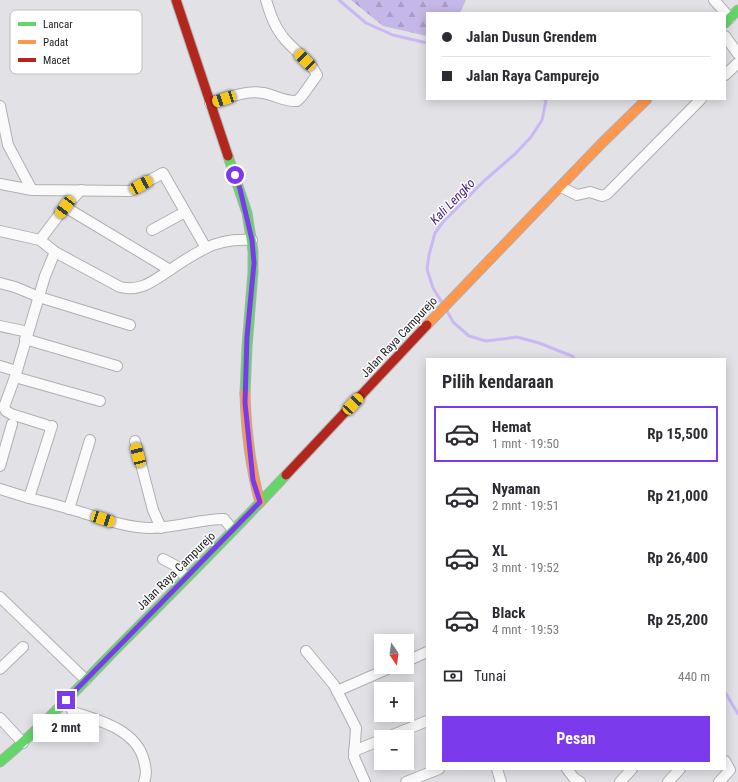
<!DOCTYPE html>
<html lang="id">
<head>
<meta charset="utf-8">
<style>
	body { margin:0; font-family:"Roboto Condensed",sans-serif; background:#f2f2f3; color:#2b2b33; height:100vh; display:flex; flex-direction:column; font-size:15px; white-space:nowrap }
	* { box-sizing:border-box; margin:0 }
	p { font-size:13px; color:#7c7c81 }
	.icon { flex:none; width:22px; height:22px; fill:none; stroke:currentColor; stroke-width:2; stroke-linecap:round; stroke-linejoin:round }
	.map { position:relative; flex:1; overflow:hidden }
	.sheet { position:absolute; left:426px; top:358px; width:300px; height:412px; display:flex; flex-direction:column; background:#fff; border-radius:0px; box-shadow:0 2px 10px #0003 }
	.sheet>* { flex:none }
	.hud { position:absolute; left:426px; top:12px; width:300px; height:88px; border-radius:0px; box-shadow:0 2px 10px #0003; display:grid; align-content:center; height:88px; padding:0 16px; background:#fff }
	.needle { width:26px; rotate:166deg }
	.tools { position:absolute; left:374px; top:634px; display:grid; gap:8px }
	.tools a { display:grid; place-items:center; width:40px; height:40px; border-radius:0px; background:#fff; box-shadow:0 2px 10px #0003; font-size:20px }
	.end { position:absolute; width:18px; height:18px; margin:-9px; border:5px solid #7c3aed; background:#fff; box-shadow:0 0 0 2px #fff }
	.from { border-radius:50% }
	.bubble { position:absolute; height:28px; border-radius:0px; background:#fff; box-shadow:0 2px 10px #0003; font-size:13px; font-weight:700; line-height:28px; text-align:center }
	.car { position:absolute; width:12px; height:24px; margin:-12px -6px; border-radius:5px; box-shadow:0 0 3px 1px #0007; background:linear-gradient(#f5c518 24%,#345 0 40%,#f5c518 0 76%,#345 0 86%,#f5c518 0) }
	.hud b { display:flex; align-items:center; gap:14px; height:38px; font-size:15px }
	.hud b+b { border-top:1px solid #e1e1e2 }
	.hud i { width:10px; height:10px; background:#2b2b33 }
	ul { padding:0; list-style:none }
	li { display:flex; align-items:center; gap:12px; height:56px; margin:0 8px 6px; padding:0 8px; border:2px solid transparent; border-radius:0px }
	li div { flex:1 }
	li b { display:block; font-size:15px }
	li em { font-style:normal; font-weight:700 }
	li.selected { border-color:#7c3aed }
	li>.icon { width:36px; height:36px; stroke-width:1.5 }
	h2 { padding:0 16px; font-size:18px; line-height:48px }
	.pay { display:flex; align-items:center; gap:10px; height:44px; padding:0 16px; font-size:15px }
	.pay p { margin-inline-start:auto }
	.primary-button { display:flex; gap:8px; margin-top:auto; padding:8px 16px }
	.primary-button a { flex:1; height:46px; border-radius:0px; background:#7c3aed; color:#fff; font-size:16px; font-weight:700; line-height:46px; text-align:center }
	.map>svg:first-child { display:block }
	.forest { fill:url(#forest-firs) }
	.lines { fill:none; stroke-linecap:round; stroke-linejoin:round }
	.stream { stroke:#cab8f5; stroke-width:3 }
	.street-casing { stroke:#afafb2; stroke-width:12 }
	.fast-casing { stroke:#afafb2; stroke-width:11 }
	.slow-casing { stroke:#afafb2; stroke-width:11 }
	.jam-casing { stroke:#afafb2; stroke-width:11 }
	.street { stroke:#fbfafb; stroke-width:10 }
	.fast { stroke:#63d668; stroke-width:9 }
	.slow { stroke:#ff974d; stroke-width:9 }
	.jam { stroke:#b3261e; stroke-width:9 }
	.route { stroke:#7c3aed; stroke-width:5 }
	.labels { text-anchor:middle; stroke-width:3; stroke-linejoin:round; paint-order:stroke }
	.street-label { font-size:12px; fill:#222225; stroke:#fff }
	.water-label { font-size:13px; font-style:italic; fill:#471e7f; stroke:#fff }
	.key { fill:#fff; stroke:#bdbdbe; stroke-width:1 }
	.key-label { font-size:11px; fill:#222225 }
</style>
</head>
<body>
<div class="map">
<svg width="738" height="782" viewBox="0 0 738 782">
	<defs>
		<pattern id="forest-firs" width="22" height="20" patternUnits="userSpaceOnUse"><rect width="22" height="20" fill="#c5b7e7"/><path d="M5 1l3.5 6h-7zM16 11l3.5 6h-7z" fill="#a99dc6"/></pattern>
	</defs>
	<rect width="100%" height="100%" fill="#e2e1e6"/>
	<path class="forest" d="M351,0h115l-6,13h-33v23l-44,-10z"/>
	<g class="lines">
		<g class="stream">
			<path d="M339,0l27,23 27,12 34,8"/>
			<path d="M443,304l-10,-16 -6,-19 2,-14 6,-22 8,-11 41,-41 31,-27 16,-17 11,-17 4,-19 -2,-2"/>
			<path d="M447,311l6,11 16,14 17,5 31,-4 22,6 33,13 3,3"/>
			<path d="M725,692l13,22"/>
		</g>
		<g class="street-casing">
			<g id="street">
				<path d="M714,0l16,18"/>
				<path d="M725,36l13,18"/>
				<path d="M725,75l13,-12"/>
				<path d="M210,103c17,-5 35,-13 53,-10 12,2 22,9 34,8l5,-5 15,-21c-7,-15 -24,-25 -34,-38 -9,-11 -13,-24 -17,-37"/>
				<path d="M0,106l8,39 24,45"/>
				<path d="M0,184l32,6 98,1 33,-18 43,75"/>
				<path d="M561,187l16,8 13,-3 12,4 5,-2 94,-95"/>
				<path d="M65,207l105,63"/>
				<path d="M152,230l33,-18"/>
				<path d="M0,231l40,9 15,12 65,35c21,5 33,-6 50,-17 11,-8 23,-15 34,-21 15,-8 32,-10 48,-9"/>
				<path d="M40,240l25,-33 16,-17"/>
				<path d="M0,283l15,4 24,10 91,28"/>
				<path d="M0,326l28,6"/>
				<path d="M25,339l92,27"/>
				<path d="M0,366l16,5"/>
				<path d="M15,377l85,24"/>
				<path d="M46,425l-35,-11 -5,-3 -2,-4 11,-30 30,-101 10,-24"/>
				<path d="M52,426l-23,72c16,4 32,8 48,13 24,7 49,17 74,17 25,0 49,-9 73,-9l9,11"/>
				<path d="M135,441l18,69 8,18"/>
				<path d="M0,466l12,-42"/>
				<path d="M0,489l29,9"/>
				<path d="M69,509l21,-69"/>
				<path d="M163,559l15,8 8,11"/>
				<path d="M0,597l86,83"/>
				<path d="M306,651l28,34 22,43 -2,29 11,25"/>
				<path d="M407,661l20,-9"/>
				<path d="M0,669l23,-22"/>
				<path d="M337,691l55,-24"/>
				<path d="M66,700l7,12c26,8 64,18 71,49 2,8 3,13 0,21"/>
				<path d="M0,718l23,25"/>
				<path d="M388,737l39,-16"/>
				<path d="M354,751l27,-11"/>
				<path d="M497,769l4,13"/>
				<path d="M567,769l7,9 6,4"/>
				<path d="M406,782l33,-13"/>
				<path d="M620,782l12,-13"/>
				<path d="M668,782l12,-13"/>
				<path d="M719,782l11,-12 -5,-9"/>
			</g>
		</g>
		<g class="fast-casing">
			<g id="fast">
				<path d="M725,23l13,-13"/>
				<path d="M228,156l19,57 6,38v21l-6,75 -2,46"/>
				<path d="M0,762c43,-36 82,-78 121,-118 56,-56 111,-111 165,-169"/>
			</g>
		</g>
		<g class="slow-casing">
			<g id="slow">
				<path d="M427,325l174,-181 46,-45"/>
				<path d="M245,393c1,37 5,73 15,109"/>
			</g>
		</g>
		<g class="jam-casing">
			<g id="jam">
				<path d="M176,0l52,156"/>
				<path d="M286,475l141,-150"/>
			</g>
		</g>
		<use href="#street" class="street"/>
		<use href="#fast" class="fast"/>
		<use href="#slow" class="slow"/>
		<use href="#jam" class="jam"/>
	</g>
	<g class="lines">
		<path class="route" d="M66,700l194,-198 -7,-22 -8,-77 2,-66 7,-74 -2,-23 -12,-51 -5,-14"/>
	</g>
	<g class="labels">
		<g class="street-label">
			<text transform="translate(399 337) rotate(-47)" y="4">Jalan Raya Campurejo</text>
			<text transform="translate(176 571) rotate(-45)" y="4">Jalan Raya Campurejo</text>
		</g>
		<g class="water-label">
			<text transform="translate(452 201) rotate(-46)" y="5">Kali Lengko</text>
		</g>
	</g>
	<rect x="10" y="10" width="132" height="64" rx="6" class="key"/>
	<rect x="18" y="22" width="18" height="4" fill="#63d668"/>
	<rect x="18" y="40" width="18" height="4" fill="#ff974d"/>
	<rect x="18" y="58" width="18" height="4" fill="#b3261e"/>
	<g class="key-label">
		<text x="43" y="28">Lancar</text>
		<text x="43" y="46">Padat</text>
		<text x="43" y="64">Macet</text>
	</g>
</svg>
<div class="tools">
<a><svg class="needle" viewBox="-14 -14 28 28"><path d="M0-13l5 13h-10z" fill="#e53935"/><path d="M0 13l5-13h-10z" fill="#7c7c81"/></svg></a>
<a>+</a>
<a>−</a>
</div>
<i class="end from" style="left:235px;top:175px"></i>
<i class="end" style="left:66px;top:700px"></i>
<div class="bubble" style="left:33px;top:714px;width:66px">2 mnt</div>
<i class="car" style="left:305px;top:60px;rotate:315deg"></i>
<i class="car" style="left:224px;top:99px;rotate:252deg"></i>
<i class="car" style="left:141px;top:185px;rotate:61deg"></i>
<i class="car" style="left:65px;top:207px;rotate:217deg"></i>
<i class="car" style="left:353px;top:404px;rotate:43deg"></i>
<i class="car" style="left:138px;top:455px;rotate:345deg"></i>
<i class="car" style="left:103px;top:519px;rotate:108deg"></i>
<div class="hud">
<b><i class="from"></i>Jalan Dusun Grendem</b>
<b><i></i>Jalan Raya Campurejo</b>
</div>
<section class="sheet">
<h2>Pilih kendaraan</h2>
<ul>
<li class="selected"><svg class="icon" aria-label="car" viewBox="0 0 24 24"><path d="M5 17H2v-5l4-1 3-4h7l3 4 3 1v5h-3M9 17h6M6 11h13"/><circle cx="7" cy="17" r="2"/><circle cx="17" cy="17" r="2"/></svg><div><b>Hemat</b><p>1 mnt · 19:50</p></div><em>Rp 15,500</em></li>
<li><svg class="icon" aria-label="car" viewBox="0 0 24 24"><path d="M5 17H2v-5l4-1 3-4h7l3 4 3 1v5h-3M9 17h6M6 11h13"/><circle cx="7" cy="17" r="2"/><circle cx="17" cy="17" r="2"/></svg><div><b>Nyaman</b><p>2 mnt · 19:51</p></div><em>Rp 21,000</em></li>
<li><svg class="icon" aria-label="car" viewBox="0 0 24 24"><path d="M5 17H2v-5l4-1 3-4h7l3 4 3 1v5h-3M9 17h6M6 11h13"/><circle cx="7" cy="17" r="2"/><circle cx="17" cy="17" r="2"/></svg><div><b>XL</b><p>3 mnt · 19:52</p></div><em>Rp 26,400</em></li>
<li><svg class="icon" aria-label="car" viewBox="0 0 24 24"><path d="M5 17H2v-5l4-1 3-4h7l3 4 3 1v5h-3M9 17h6M6 11h13"/><circle cx="7" cy="17" r="2"/><circle cx="17" cy="17" r="2"/></svg><div><b>Black</b><p>4 mnt · 19:53</p></div><em>Rp 25,200</em></li>
</ul>
<div class="pay"><svg class="icon" aria-label="cash" viewBox="0 0 24 24"><path d="M3 7h18v10H3z"/><circle cx="12" cy="12" r="2"/></svg>Tunai<p>440 m</p></div>
<div class="primary-button"><a>Pesan</a></div>
</section>
</div>
</body>
</html>
